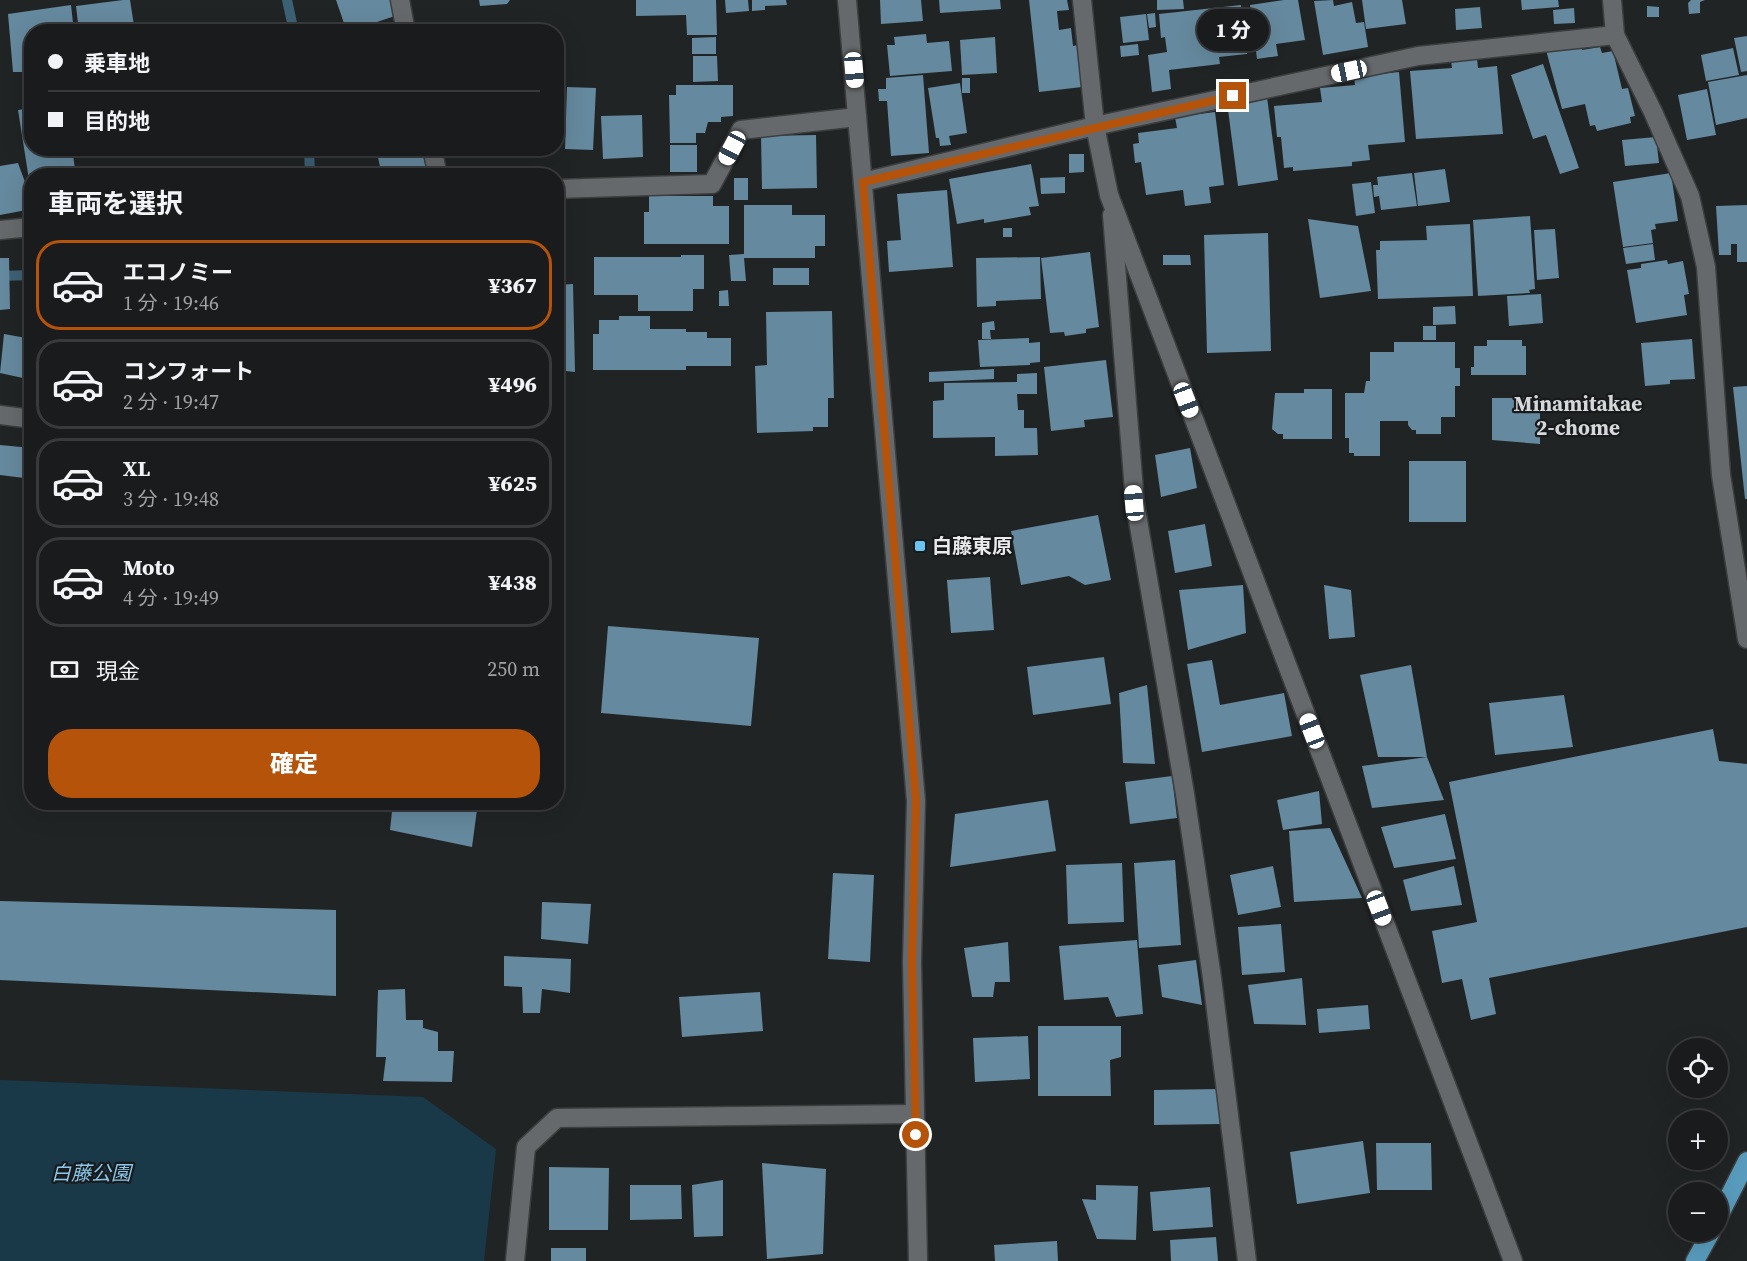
<!DOCTYPE html>
<html lang="ja">
<head>
<meta charset="utf-8">
<style>
	body { margin:0; font-family:"Source Serif 4","Noto Sans JP",serif; background:#262829; color:#f1f3f6; height:100vh; display:flex; flex-direction:column; font-size:22px; white-space:nowrap }
	* { box-sizing:border-box; margin:0 }
	p { font-size:20px; color:#9fa1a3 }
	.icon { flex:none; width:33px; height:33px; fill:none; stroke:currentColor; stroke-width:2; stroke-linecap:round; stroke-linejoin:round }
	.map { position:relative; flex:1; overflow:hidden }
	.panel { position:absolute; left:24px; top:168px; width:540px; height:642px; display:flex; flex-direction:column; background:#191b1c; border-radius:24px; box-shadow:0 6px 24px #0002,0 0 0 2px #37393b }
	.panel>* { flex:none }
	.top-card { position:absolute; left:24px; top:24px; width:540px; height:132px; border-radius:24px; box-shadow:0 6px 24px #0002,0 0 0 2px #37393b; display:grid; align-content:center; height:132px; padding:0 24px; background:#191b1c }
	.fabs { position:absolute; left:1668px; top:1038px; display:grid; gap:12px }
	.fabs a { display:grid; place-items:center; width:60px; height:60px; border-radius:50%; background:#191b1c; box-shadow:0 6px 24px #0002,0 0 0 2px #37393b; font-size:30px }
	.end { position:absolute; width:27px; height:27px; margin:-14px; border:8px solid #b45309; background:#fff; box-shadow:0 0 0 3px #fff }
	.from { border-radius:50% }
	.bubble { position:absolute; height:42px; border-radius:21px; background:#191b1c; box-shadow:0 6px 24px #0002,0 0 0 2px #37393b; font-size:20px; font-weight:800; line-height:42px; text-align:center }
	.car { position:absolute; width:18px; height:36px; margin:-18px -9px; border-radius:8px; box-shadow:0 0 4px 2px #0007; background:linear-gradient(#fff 24%,#345 0 40%,#fff 0 76%,#345 0 86%,#fff 0) }
	.top-card b { display:flex; align-items:center; gap:21px; height:57px; font-size:22px }
	.top-card b+b { border-top:2px solid #37393b }
	.top-card i { width:15px; height:15px; background:#f1f3f6 }
	ul { padding:0; list-style:none }
	li { display:flex; align-items:center; gap:18px; height:90px; margin:0 12px 9px; padding:0 12px; border:3px solid #37393b; border-radius:24px }
	li div { flex:1 }
	li b { display:block; font-size:22px }
	li em { font-style:normal; font-weight:800 }
	li.current { border-color:#b45309 }
	li>.icon { width:54px; height:54px; stroke-width:1.5 }
	h2 { padding:0 24px; font-size:27px; line-height:72px }
	.pay { display:flex; align-items:center; gap:15px; height:66px; padding:0 24px; font-size:22px }
	.pay p { margin-inline-start:auto }
	.cta { display:flex; gap:12px; margin-top:auto; padding:12px 24px }
	.cta a { flex:1; height:69px; border-radius:24px; background:#b45309; color:#fff; font-size:24px; font-weight:800; line-height:69px; text-align:center }
	.map>svg:first-child { display:block }
	.green { fill:#193949 }
	.lines { fill:none; stroke-linecap:round; stroke-linejoin:round }
	.stream { stroke:#3d6174; stroke-width:10 }
	.building { fill:#65899e }
	.minor-casing { stroke:#3c3e3f; stroke-width:21 }
	.major-casing { stroke:#3c3e3f; stroke-width:21 }
	.minor { stroke:#66696b; stroke-width:18 }
	.major { stroke:#589bbc; stroke-width:18 }
	.route { stroke:#b45309; stroke-width:8 }
	.poi-dot { fill:#6ac3f1; stroke:#181a1c; stroke-width:2 }
	.labels { text-anchor:middle; stroke-width:4.5; stroke-linejoin:round; paint-order:stroke }
	.poi-label { font-size:20px; font-weight:bold; fill:#e8eaeb; stroke:#181a1c; text-anchor:start }
	.park-label { font-size:20px; font-style:italic; fill:#88c7ea; stroke:#181a1c }
	.neighbourhood-label { font-size:21px; font-weight:bold; fill:#d4d8da; stroke:#181a1c }
</style>
</head>
<body>
<div class="map">
<svg width="1747" height="1261" viewBox="0 0 1747 1261">
	<rect width="100%" height="100%" fill="#212425"/>
	<path class="green" d="M0,1080l423,17 73,52 -12,112h-484z"/>
	<g class="lines">
		<g class="stream">
			<path d="M287,0l7,32"/>
			<path d="M309,148l1,28"/>
			<path d="M0,276l32,-1"/>
		</g>
	</g>
	<g class="building">
		<path d="M123,0h7l5,32h-56l-3,-26z"/>
		<path d="M336,0h54l5,16 -48,16z"/>
		<path d="M479,0h31l-3,4 -27,2z"/>
		<path d="M636,0h80l1,35h-30l-1,-20 -50,1z"/>
		<path d="M725,0h23l1,11 -23,2z"/>
		<path d="M752,0h34l1,5 -22,1v4l-13,1z"/>
		<path d="M880,0h41l2,21 -42,3z"/>
		<path d="M939,0h61l1,9 -61,4z"/>
		<path d="M1029,0h38l2,10 -12,1 2,19 12,-2 2,18 5,-1 4,42 -43,5z"/>
		<path d="M1157,0h26l1,9 -27,1z"/>
		<path d="M1284,0h14l7,40 -29,4 2,12 -21,3 -7,-54z"/>
		<path d="M1333,0l1,6 18,-4 4,21 8,-1 4,25 -45,8 -9,-54z"/>
		<path d="M1362,0h40l4,24 -40,5z"/>
		<path d="M1521,0h37l1,7 -37,3z"/>
		<path d="M1691,0h14l-5,2v11l-11,1 -1,-11z"/>
		<path d="M71,5l3,27h-42v40h-19l-5,-58z"/>
		<path d="M1241,5l6,49 -28,3 1,7 -51,6 2,19 -19,3 -4,-37 19,-3 -2,-15 -4,1 -2,-24z"/>
		<path d="M1647,6l12,1v10h-12z"/>
		<path d="M1480,7l2,21 -26,2 -1,-21z"/>
		<path d="M1574,8l1,15 -21,1 -1,-14z"/>
		<path d="M1155,13l1,14 -7,1 -2,-14z"/>
		<path d="M1146,14l3,26 -26,3 -3,-26z"/>
		<path d="M926,34l1,9 22,-2 3,30 -62,5 -3,-31h8l-1,-8z"/>
		<path d="M1747,36v35l-6,1 -7,-34z"/>
		<path d="M716,37v17h-24v-16z"/>
		<path d="M995,37l2,36 -35,2 -2,-35z"/>
		<path d="M1581,42l1,8 18,-3 2,6 11,-2 9,38 6,-1 7,28 -5,1 1,6 -34,8 -2,-6 -5,1 -5,-22 -23,5 -16,-59z"/>
		<path d="M1138,44l1,11 -18,2 -1,-11z"/>
		<path d="M1733,48l6,27 -33,6 -5,-26z"/>
		<path d="M693,56h24l1,25 -25,1z"/>
		<path d="M1477,58l1,10 19,-2 6,68 -87,5 -6,-68 42,-3 -1,-8z"/>
		<path d="M1543,64l36,104 -19,6 -14,-39 -13,4 -22,-64z"/>
		<path d="M1399,72l6,70 -37,3 2,15 -18,2v4l-59,5v-4l-9,1 -3,-31h-4l-3,-31 48,-4 -2,-14 35,-3 -1,-8z"/>
		<path d="M923,75l6,78 -38,3 -4,-55h-8l-1,-12h8v-11z"/>
		<path d="M1747,75v43l-31,7 -8,-43z"/>
		<rect x="962" y="78" width="8" height="15"/>
		<path d="M960,83l7,50 -18,3 2,9 -11,1 -1,-8h-3l-8,-50z"/>
		<path d="M676,85h57v31l-12,1v5h-13l-3,11h-9v10h-26l-1,-48h7z"/>
		<path d="M567,87l29,1 -3,62 -28,-1z"/>
		<path d="M1707,89l9,46 -29,5 -9,-45z"/>
		<path d="M1267,97l11,83 -40,6 -11,-84z"/>
		<path d="M32,108v40h40l4,28h-44l-2,10 -12,-76z"/>
		<path d="M1191,111v4l24,-3 9,73 -15,2 2,16 -26,3 -2,-16 -37,5 -5,-33 -6,1 -2,-19 6,-1 -1,-10 39,-5 -2,-11z"/>
		<path d="M642,115l1,42 -40,2 -2,-43z"/>
		<path d="M816,135l1,53 -55,1 -1,-53z"/>
		<path d="M1656,137l3,26 -34,3 -3,-26z"/>
		<rect x="670" y="145" width="27" height="27"/>
		<path d="M97,148h57v7l-56,2z"/>
		<path d="M271,148h31l1,1 -30,7z"/>
		<path d="M376,148h46l4,21 -44,7z"/>
		<path d="M1069,154h15v18l-15,1z"/>
		<path d="M18,163l14,38v8l-32,6v-49z"/>
		<path d="M1031,164l8,42 -10,1 2,8 -47,8v-4l-27,5 -8,-45z"/>
		<path d="M1445,169l5,33 -32,4 -4,-33z"/>
		<path d="M1412,173l5,33 -36,4 -2,-14 -5,1 -1,-12h5l-1,-8z"/>
		<path d="M1671,173l7,48 -23,3 1,5 -5,1 2,13 -30,4 -10,-65z"/>
		<path d="M1065,177v16l-24,1 -1,-16z"/>
		<rect x="734" y="178" width="14" height="22"/>
		<path d="M1371,182l4,31 -19,3 -4,-32z"/>
		<path d="M947,190l6,77 -64,5 -2,-31 14,-1 -4,-46z"/>
		<path d="M649,196h64v10h16v38h-85v-32h5z"/>
		<path d="M744,205h48v10h33v31h-10v12h-71l2,23h-15l-2,-26 15,-1z"/>
		<path d="M1747,205v57h-10v-18h-6v11h-12l-3,-49z"/>
		<path d="M1530,216l5,73 -6,1 1,3 -52,3 -5,-76z"/>
		<path d="M1308,219l50,7 13,65 -51,7z"/>
		<path d="M1470,224l3,72 -95,3 -2,-49h4v-9l47,-1 -1,-14z"/>
		<rect x="1003" y="228" width="9" height="9"/>
		<path d="M1555,229l4,49 -22,2 -3,-50z"/>
		<path d="M1268,233l3,118 -64,2 -3,-118z"/>
		<path d="M1653,244l2,16 -29,4 -3,-16z"/>
		<path d="M1090,252l9,75 -13,2v4l-21,3 -1,-4 -14,1 -9,-75z"/>
		<path d="M681,255h23v34h-11v22h-55v-16h-44v-38h87z"/>
		<path d="M1163,255h27l1,10h-28z"/>
		<path d="M1040,257l1,42 -45,2v5l-19,1 -1,-49z"/>
		<path d="M0,258h9l1,51 -10,1z"/>
		<path d="M1667,260l1,4 15,-3 6,33 -5,1 3,20 -51,8 -9,-53 14,-2v-4z"/>
		<rect x="773" y="268" width="36" height="17"/>
		<path d="M573,284l2,88 -19,-2v-85z"/>
		<path d="M728,290l1,16h-10v-15z"/>
		<path d="M1541,294l2,29 -34,3 -2,-30z"/>
		<path d="M1455,306l1,18 -23,1v-18z"/>
		<path d="M832,311l2,87h-6v29h-15v4l-56,2 -2,-67 12,-1 -1,-53z"/>
		<path d="M619,316h31v13h36v3h21v6h24v28h-45v4h-93v-36h6v-14h20z"/>
		<path d="M994,321l1,9h-5l1,9h-9v-16z"/>
		<rect x="1423" y="326" width="13" height="14"/>
		<path d="M4,334l28,5v41l-32,-7z"/>
		<path d="M1029,338v5l11,-1v20l-10,1v2l-50,2 -2,-27z"/>
		<path d="M1692,339l3,40 -25,1v4l-25,2 -4,-43z"/>
		<path d="M1487,340h35v6h4v29h-55v-8h3v-21h13z"/>
		<path d="M1394,342h61v26h5v18h-5v31h-14v17h-25v-4h-4l-4,-5v-4h-28v35h-26v-3h-5v-15h-4v-45h19l2,-12h4v-29h24z"/>
		<path d="M1106,360l7,57 -29,3 1,7 -34,4 -7,-64z"/>
		<path d="M994,369v10l-65,3v-10z"/>
		<path d="M1037,373v21h-20l1,16h6v18h13l1,27 -43,1v-19l-62,1v-37l11,-1v-17l73,-1v-8z"/>
		<path d="M1747,386v113h-2l-12,-112z"/>
		<path d="M1304,389h28v50h-49v-5h-5l-6,-5 3,-36h29z"/>
		<path d="M1492,398h48v46l-48,-4z"/>
		<path d="M0,445l32,3v31l-32,-4z"/>
		<path d="M1190,448l7,40 -36,9 -6,-42z"/>
		<rect x="1409" y="461" width="57" height="61"/>
		<path d="M1098,515l13,65 -26,5 -16,-9 -48,9 -10,-54z"/>
		<path d="M1205,524l7,42 -37,7 -7,-42z"/>
		<path d="M990,577l4,53 -43,3 -4,-53z"/>
		<path d="M1243,585l3,48 -58,17 -9,-60z"/>
		<path d="M1324,585l27,5 4,47 -26,2z"/>
		<path d="M608,626l151,12 -8,88 -150,-13z"/>
		<path d="M1104,657l7,47 -78,11 -6,-48z"/>
		<path d="M1212,660l8,45 64,-12 8,43 -90,16 -15,-88z"/>
		<path d="M1411,665l16,92h-49l-18,-82z"/>
		<path d="M1147,685l8,79 -32,-1 -4,-70z"/>
		<path d="M1564,695l9,52 -78,8 -6,-52z"/>
		<path d="M1713,729l6,32 28,3v163l-258,51 7,36 -25,6 -9,-41 -20,4 -10,-52 45,-9 -28,-140z"/>
		<path d="M1427,757l17,43 -72,8 -10,-42z"/>
		<path d="M1172,776l5,42 -47,6 -5,-42z"/>
		<path d="M1319,791l3,33 -39,6 -6,-30z"/>
		<path d="M1048,800l8,51 -106,16 5,-53z"/>
		<path d="M393,802h85l-6,45 -82,-17z"/>
		<path d="M1445,814l11,45 -62,9 -13,-41z"/>
		<path d="M1330,828l32,70 -68,4 -5,-71z"/>
		<path d="M1175,860l6,85 -42,3 -5,-85z"/>
		<path d="M1122,863l2,59 -56,2 -2,-59z"/>
		<path d="M1273,866l8,41 -43,8 -8,-40z"/>
		<path d="M1454,866l8,39 -51,6 -8,-31z"/>
		<path d="M833,873l41,2 -4,87 -42,-3z"/>
		<path d="M0,901l336,9v86l-336,-16z"/>
		<path d="M542,902l49,2 -3,40 -47,-5z"/>
		<path d="M1281,924l4,48 -43,3 -4,-48z"/>
		<path d="M1137,940l6,74 -27,3 -8,-20 -44,3 -5,-54z"/>
		<path d="M1008,942l2,40h-15l-2,15h-21l-8,-49z"/>
		<path d="M504,956l67,3 -1,34 -28,-4 -2,24h-17l-1,-26 -18,-1z"/>
		<path d="M1196,960l6,45 -40,-8 -4,-32z"/>
		<path d="M1302,978l4,47 -52,-1 -6,-39z"/>
		<path d="M405,989l1,31h17v8l15,4v19h16l-2,31 -69,-1 3,-24h-10l2,-67z"/>
		<path d="M760,992l3,39 -81,6 -3,-40z"/>
		<path d="M1368,1005l2,24 -51,4 -2,-24z"/>
		<path d="M1038,1026h83v31l-11,3 1,36h-73z"/>
		<path d="M1028,1036l2,43 -55,3 -2,-44z"/>
		<path d="M1219,1089l1,35 -66,1v-35z"/>
		<path d="M1363,1141l7,52 -73,11 -7,-52z"/>
		<path d="M1376,1143h55l1,47h-55z"/>
		<path d="M762,1163l64,6 -3,85 -56,5z"/>
		<path d="M549,1167l60,1 -1,62h-59z"/>
		<path d="M723,1180v56l-29,1 -2,-52z"/>
		<path d="M630,1185h51l1,34 -52,1z"/>
		<path d="M1096,1185l42,1 -2,54 -39,-1 -15,-40 14,1z"/>
		<path d="M1210,1187l3,40 -60,4 -3,-39z"/>
		<path d="M1216,1237l2,24h-47l-1,-21z"/>
		<path d="M1057,1241l1,20h-63l-1,-16z"/>
		<rect x="551" y="1248" width="35" height="13"/>
	</g>
	<g class="lines">
		<g class="minor-casing">
			<g id="minor">
				<path d="M400,0l6,32"/>
				<path d="M847,0l69,801 -4,161 6,299"/>
				<path d="M1082,0l13,126 14,69 404,1066"/>
				<path d="M1612,0l3,35 38,77 37,84 16,71 15,208 26,164"/>
				<path d="M432,148l6,28"/>
				<path d="M863,182l232,-56 323,-70 197,-21"/>
				<path d="M556,189l156,-5 29,-54 116,-13"/>
				<path d="M1112,215l23,288 50,291 27,184 35,283"/>
				<path d="M0,230l32,-3"/>
				<path d="M0,415l32,4"/>
				<path d="M515,1261l11,-114 31,-29 358,-4"/>
			</g>
		</g>
		<g class="major-casing">
			<g id="major">
				<path d="M1718,1218l29,-57"/>
				<path d="M1695,1261l16,-29"/>
			</g>
		</g>
		<use href="#minor" class="minor"/>
		<use href="#major" class="major"/>
	</g>
	<g class="lines">
		<path class="route" d="M916,1135l-4,-173 4,-161 -53,-619 370,-86"/>
	</g>
	<rect class="poi-dot" x="914" y="540" width="12" height="12" rx="3"/>
	<g class="labels">
		<g class="poi-label">
			<text x="932" y="553">白藤東原</text>
		</g>
		<g class="park-label">
			<text x="91" y="1180">白藤公園</text>
		</g>
		<g class="neighbourhood-label">
			<text x="1578" y="411">Minamitakae<tspan x="1578" dy="24">2-chome</tspan></text>
		</g>
	</g>
</svg>
<div class="fabs">
<a><svg class="icon" aria-label="locate" viewBox="0 0 24 24"><circle cx="12" cy="12" r="6"/><path d="M12 2v4M12 18v4M2 12h4M18 12h4"/></svg></a>
<a>+</a>
<a>−</a>
</div>
<i class="end from" style="left:916px;top:1135px"></i>
<i class="end" style="left:1233px;top:96px"></i>
<div class="bubble" style="left:1197px;top:9px;width:72px">1 分</div>
<i class="car" style="left:854px;top:70px;rotate:175deg"></i>
<i class="car" style="left:1349px;top:71px;rotate:258deg"></i>
<i class="car" style="left:732px;top:148px;rotate:208deg"></i>
<i class="car" style="left:1186px;top:400px;rotate:159deg"></i>
<i class="car" style="left:1134px;top:503px;rotate:355deg"></i>
<i class="car" style="left:1312px;top:731px;rotate:339deg"></i>
<i class="car" style="left:1379px;top:908px;rotate:159deg"></i>
<div class="top-card">
<b><i class="from"></i>乗車地</b>
<b><i></i>目的地</b>
</div>
<section class="panel">
<h2>車両を選択</h2>
<ul>
<li class="current"><svg class="icon" aria-label="car" viewBox="0 0 24 24"><path d="M5 17H2v-5l4-1 3-4h7l3 4 3 1v5h-3M9 17h6M6 11h13"/><circle cx="7" cy="17" r="2"/><circle cx="17" cy="17" r="2"/></svg><div><b>エコノミー</b><p>1 分 · 19:46</p></div><em>¥367</em></li>
<li><svg class="icon" aria-label="car" viewBox="0 0 24 24"><path d="M5 17H2v-5l4-1 3-4h7l3 4 3 1v5h-3M9 17h6M6 11h13"/><circle cx="7" cy="17" r="2"/><circle cx="17" cy="17" r="2"/></svg><div><b>コンフォート</b><p>2 分 · 19:47</p></div><em>¥496</em></li>
<li><svg class="icon" aria-label="car" viewBox="0 0 24 24"><path d="M5 17H2v-5l4-1 3-4h7l3 4 3 1v5h-3M9 17h6M6 11h13"/><circle cx="7" cy="17" r="2"/><circle cx="17" cy="17" r="2"/></svg><div><b>XL</b><p>3 分 · 19:48</p></div><em>¥625</em></li>
<li><svg class="icon" aria-label="car" viewBox="0 0 24 24"><path d="M5 17H2v-5l4-1 3-4h7l3 4 3 1v5h-3M9 17h6M6 11h13"/><circle cx="7" cy="17" r="2"/><circle cx="17" cy="17" r="2"/></svg><div><b>Moto</b><p>4 分 · 19:49</p></div><em>¥438</em></li>
</ul>
<div class="pay"><svg class="icon" aria-label="cash" viewBox="0 0 24 24"><path d="M3 7h18v10H3z"/><circle cx="12" cy="12" r="2"/></svg>現金<p>250 m</p></div>
<div class="cta"><a>確定</a></div>
</section>
</div>
</body>
</html>
